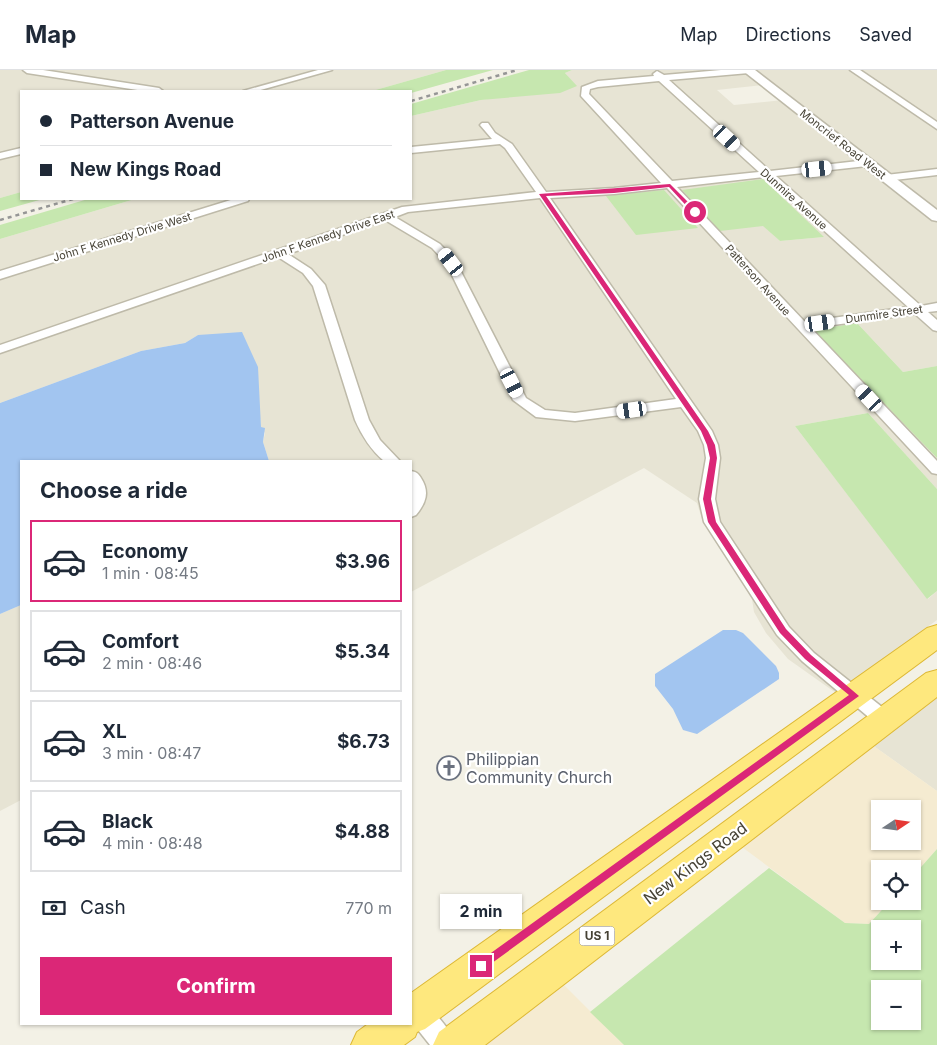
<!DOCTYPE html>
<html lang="en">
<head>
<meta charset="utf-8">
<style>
	body { margin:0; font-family:Inter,sans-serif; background:#f6f6f7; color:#1f2937; height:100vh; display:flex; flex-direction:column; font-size:19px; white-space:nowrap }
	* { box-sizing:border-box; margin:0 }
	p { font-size:16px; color:#747a83 }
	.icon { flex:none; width:28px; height:28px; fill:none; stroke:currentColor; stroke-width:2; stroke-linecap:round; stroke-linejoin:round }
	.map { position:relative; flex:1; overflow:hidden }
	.panel { position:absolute; left:20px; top:390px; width:392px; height:565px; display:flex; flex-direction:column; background:#fff; border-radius:0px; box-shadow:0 1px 4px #0004 }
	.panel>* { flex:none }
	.hud { position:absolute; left:20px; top:20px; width:392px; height:110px; border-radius:0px; box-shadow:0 1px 4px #0004; display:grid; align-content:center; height:110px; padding:0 20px; background:#fff }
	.needle { width:32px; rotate:77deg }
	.tools { position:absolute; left:871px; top:730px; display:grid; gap:10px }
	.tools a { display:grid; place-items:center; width:50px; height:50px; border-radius:0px; background:#fff; box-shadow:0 1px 4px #0004; font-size:25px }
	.end { position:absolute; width:22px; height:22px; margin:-11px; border:6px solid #db2777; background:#fff; box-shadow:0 0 0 2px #fff }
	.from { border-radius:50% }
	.bubble { position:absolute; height:35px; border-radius:0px; background:#fff; box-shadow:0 1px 4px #0004; font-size:16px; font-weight:700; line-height:35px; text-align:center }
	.car { position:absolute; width:15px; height:30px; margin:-15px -8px; border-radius:6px; box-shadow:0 0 4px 1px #0007; background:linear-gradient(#fff 24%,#345 0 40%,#fff 0 76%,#345 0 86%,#fff 0) }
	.hud b { display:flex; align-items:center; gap:18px; height:48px; font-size:19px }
	.hud b+b { border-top:1px solid #e0e1e3 }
	.hud i { width:12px; height:12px; background:#1f2937 }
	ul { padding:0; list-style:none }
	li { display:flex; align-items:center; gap:15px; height:82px; margin:0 10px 8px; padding:0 10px; border:2px solid #e0e1e3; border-radius:0px }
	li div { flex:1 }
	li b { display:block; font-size:19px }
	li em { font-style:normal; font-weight:700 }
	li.current { border-color:#db2777 }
	li>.icon { width:45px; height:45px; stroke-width:1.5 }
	h2 { padding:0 20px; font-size:22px; line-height:60px }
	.pay { display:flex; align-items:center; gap:12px; height:55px; padding:0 20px; font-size:19px }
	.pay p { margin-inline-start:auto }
	.action { display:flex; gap:10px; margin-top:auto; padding:10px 20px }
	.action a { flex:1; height:58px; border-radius:0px; background:#db2777; color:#fff; font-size:20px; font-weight:700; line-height:58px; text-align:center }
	header { display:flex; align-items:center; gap:30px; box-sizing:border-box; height:70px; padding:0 25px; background:#fff; border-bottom:1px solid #e0e1e3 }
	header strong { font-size:24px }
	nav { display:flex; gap:28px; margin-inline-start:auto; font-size:18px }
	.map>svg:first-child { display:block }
	.residential { fill:#e7e4d4; fill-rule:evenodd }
	.commercial { fill:#f5ebd1; fill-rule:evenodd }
	.green { fill:#c6e7af; fill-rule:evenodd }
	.water { fill:#a2c5f0 }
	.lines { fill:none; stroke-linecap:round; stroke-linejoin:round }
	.minor-casing { stroke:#bebaa9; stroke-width:3 }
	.tertiary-casing { stroke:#bebaa9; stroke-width:3 }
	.trunk-casing { stroke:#ddb836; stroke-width:2 }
	.minor { fill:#fff; fill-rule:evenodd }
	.tertiary { fill:#fff; fill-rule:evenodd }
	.trunk { fill:#fee87e; fill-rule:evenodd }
	.rail { stroke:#969696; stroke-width:2.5; stroke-dasharray:4 4; stroke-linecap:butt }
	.route { fill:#db2777 }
	.labels { text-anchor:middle; stroke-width:4.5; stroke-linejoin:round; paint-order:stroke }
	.far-street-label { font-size:11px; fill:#464235; stroke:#fff }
	.shield { fill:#fff; stroke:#7e7b72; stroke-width:1 }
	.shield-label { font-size:12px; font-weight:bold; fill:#464235 }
	.near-worship-label { font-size:16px; fill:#5b616d; stroke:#fff; text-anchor:start }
	.near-street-label { font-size:16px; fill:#464235; stroke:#fff }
</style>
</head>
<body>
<header>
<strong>Map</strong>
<nav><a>Map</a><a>Directions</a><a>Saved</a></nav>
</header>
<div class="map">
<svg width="937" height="975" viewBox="0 0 937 975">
	<rect width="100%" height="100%" fill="#f3f1e6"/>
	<g class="residential">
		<path d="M0,0h446l-74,21h-351v101l-21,6z"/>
		<path d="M572,0h173l18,15 -46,5 17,15 49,-5 154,121v145l-34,6 -46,-49 -43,7 123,128v31l-69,-76 -73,13 133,173 9,-8v29l-101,73 -48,-34 -22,-26 -12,-21 -2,-13 -50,-80 -5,-16 -53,-35 -233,124v-131h-142l-6,-19 2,-9 -4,-5 -3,-30 -60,-63 -13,8 -44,8 -141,52v-164l135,-40h276v-83l70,-16 95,-14 -11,-13zM763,155l61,12 -44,4z"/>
		<path d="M752,0h185v143z"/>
		<path d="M21,535v195l-21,11v-197z"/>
		<path d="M937,623v98l-69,-49z"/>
	</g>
	<g class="commercial">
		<path d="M868,672l69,49v58l-24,27 -1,-7h-32v32h10l-21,23 -24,-1 -110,-81zM880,739h32v32h-32z"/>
		<path d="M558,909l66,66h-152z"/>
	</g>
	<g class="green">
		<path d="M446,0h47l-82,23v-2h-39z"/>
		<path d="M529,0h43l-7,3 12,13 -17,7 -79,7 -70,16v-12z"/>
		<path d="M763,109l61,58 -44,4 -17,-15 -43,5 -38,-41z"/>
		<path d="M664,120l34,38 -62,7 -30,-39z"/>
		<path d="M21,122v7h22l-43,12v-13z"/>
		<path d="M88,129h47l-135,40v-14z"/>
		<path d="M857,253l46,49 34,-6v92l-124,-128z"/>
		<path d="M868,343l69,76v102l-10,8 -132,-173z"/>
		<path d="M937,779v196h-313l-34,-33 179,-144 76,55 24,1 21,-23h22l1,-25zM880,859h32v32h-32zM880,919h32v32h-32z"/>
	</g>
	<g class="water">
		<path d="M242,262l16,35 3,60 4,1 -2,14 6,19h-248v144l-21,9v-211l141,-52 44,-8 13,-8z"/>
		<path d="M723,560h13l7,3 33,33 3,7v6l-82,55 -14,-4 -10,-21 -18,-23v-12z"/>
	</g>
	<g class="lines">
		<g class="minor-casing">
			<g id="minor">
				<path d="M23,0h20l116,18 4,3h-19l-117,-18z"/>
				<path d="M318,0h14l-75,21h-14z"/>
				<path d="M721,0h32l-4,3 -80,7 101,91 97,-11 5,3 -5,3 -91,10 145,130 16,-3v8l-9,1 9,8v11l-4,-1 -18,-16 -104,14 126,133v13l-5,-1 -265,-285 -53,6 -64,4 162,233 6,14 2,13 -5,41 5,23 69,105 25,26 78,62 2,5 -2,5 -7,2 -7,-2 -76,-64 -25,-26 -73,-113 -5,-23 7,-41 -2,-13 -6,-14 -17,-24 -106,14 -39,-4 -23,-17 -67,-137 -14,-15 -47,-28 -97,34 23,15 14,16 44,135 11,20 20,21h-16c-13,-11 -22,-25 -29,-41l-42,-134 -10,-13 -25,-16 -278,96v-8l402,-138 134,-15 -31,-44 -5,-4 -89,9v-6l81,-8 -12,-14 2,-2h6l7,10 17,11 34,48 68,-4 47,-5 -80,-87 1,-9 16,-6 56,-5 -1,-2 4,-3 7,4zM659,11l100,91 -87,9 -83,-87 1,-5 8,-2zM765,107l143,130 -103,15 -128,-135zM540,128l136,201 -101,14 -30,-3 -19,-12 -71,-138 -15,-16 -45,-27 13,-5z"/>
				<path d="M850,0h10l77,52v7z"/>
				<path d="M21,78v6l-21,5v-6z"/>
				<path d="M937,99v6l-51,6 -5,-3 5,-3z"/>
				<path d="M234,129h15l-1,2 -248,78v-8z"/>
				<path d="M411,401c5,1 7,2 10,7 9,14 5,25 -5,37l-5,2z"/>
				<path d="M416,928c14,6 35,33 41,47h-27l-19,-24v-21z"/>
			</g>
		</g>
		<g class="tertiary-casing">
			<path id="tertiary" d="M742,0h13l182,140v11l-5,-1z"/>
		</g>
		<g class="trunk-casing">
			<g id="trunk">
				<path d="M937,555v25l-512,379 -8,3 -2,5 -11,8h-53l6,-13 11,-8h43v-31l516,-365z"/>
				<path d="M937,600v27l-452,348h-52l6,-13 487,-359z"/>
			</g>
		</g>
		<use href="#minor" class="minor"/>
		<use href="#tertiary" class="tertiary"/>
		<use href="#trunk" class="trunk"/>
		<g class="rail">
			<path d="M411,31l106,-31"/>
			<path d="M0,150l73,-21"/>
		</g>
	</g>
	<path class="route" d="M670,114l27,27v2h-4l-24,-26 -55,6 -68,3 162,235 7,14 2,13 -6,41 5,23 70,107 25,26 48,41 -378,275 -4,-1 -2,-4 2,-3 372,-268 -44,-36 -25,-26 -72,-111 -5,-23 7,-41 -3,-13 -6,-14 -162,-237z"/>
	<defs>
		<g id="church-ring" transform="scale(1.25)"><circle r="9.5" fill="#fff" stroke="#6b7280" stroke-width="1.5"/><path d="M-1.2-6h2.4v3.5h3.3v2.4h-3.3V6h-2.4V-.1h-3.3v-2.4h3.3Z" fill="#6b7280"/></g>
	</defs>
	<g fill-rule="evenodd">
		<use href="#church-ring" x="449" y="698"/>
	</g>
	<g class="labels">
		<g class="far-street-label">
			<text transform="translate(843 74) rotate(38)" y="4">Moncrief Road West</text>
			<text transform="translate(794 129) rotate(42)" y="4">Dunmire Avenue</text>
			<text transform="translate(328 166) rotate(-19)" y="4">John F Kennedy Drive East</text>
			<text transform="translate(122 167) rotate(-17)" y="4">John F Kennedy Drive West</text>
			<text transform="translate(758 210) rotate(48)" y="4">Patterson Avenue</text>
			<text transform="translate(884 244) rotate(-8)" y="4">Dunmire Street</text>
		</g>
		<rect class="shield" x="579.5" y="856.5" width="35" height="19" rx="4"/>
		<g class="shield-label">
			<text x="597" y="870">US 1</text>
		</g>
		<g class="near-worship-label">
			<text x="466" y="695">Philippian<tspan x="466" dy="18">Community Church</tspan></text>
		</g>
		<g class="near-street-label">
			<text transform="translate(695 793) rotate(-37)" y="6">New Kings Road</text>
		</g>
	</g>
</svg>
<div class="tools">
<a><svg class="needle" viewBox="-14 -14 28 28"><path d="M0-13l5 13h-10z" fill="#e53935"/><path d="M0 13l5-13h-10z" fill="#747a83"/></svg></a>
<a><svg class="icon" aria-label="locate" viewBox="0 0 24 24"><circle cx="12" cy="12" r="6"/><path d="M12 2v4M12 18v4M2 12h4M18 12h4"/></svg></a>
<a>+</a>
<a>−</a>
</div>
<i class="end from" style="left:695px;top:142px"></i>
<i class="end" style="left:481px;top:896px"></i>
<div class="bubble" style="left:440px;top:824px;width:82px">2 min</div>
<i class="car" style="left:727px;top:68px;rotate:133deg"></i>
<i class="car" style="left:817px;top:99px;rotate:84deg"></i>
<i class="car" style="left:451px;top:192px;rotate:323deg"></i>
<i class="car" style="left:820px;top:253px;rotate:82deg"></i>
<i class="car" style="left:512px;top:313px;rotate:153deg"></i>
<i class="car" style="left:869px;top:328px;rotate:317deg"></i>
<i class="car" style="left:632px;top:340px;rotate:262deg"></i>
<div class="hud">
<b><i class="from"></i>Patterson Avenue</b>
<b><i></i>New Kings Road</b>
</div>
<section class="panel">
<h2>Choose a ride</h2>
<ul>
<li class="current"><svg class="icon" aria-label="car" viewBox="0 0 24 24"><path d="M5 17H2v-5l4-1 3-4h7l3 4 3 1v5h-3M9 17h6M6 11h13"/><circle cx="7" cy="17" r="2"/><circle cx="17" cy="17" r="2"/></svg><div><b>Economy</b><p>1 min · 08:45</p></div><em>$3.96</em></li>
<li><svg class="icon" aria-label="car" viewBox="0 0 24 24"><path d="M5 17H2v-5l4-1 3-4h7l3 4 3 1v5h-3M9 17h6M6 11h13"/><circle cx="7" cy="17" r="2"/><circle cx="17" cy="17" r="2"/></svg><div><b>Comfort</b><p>2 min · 08:46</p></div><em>$5.34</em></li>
<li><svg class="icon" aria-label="car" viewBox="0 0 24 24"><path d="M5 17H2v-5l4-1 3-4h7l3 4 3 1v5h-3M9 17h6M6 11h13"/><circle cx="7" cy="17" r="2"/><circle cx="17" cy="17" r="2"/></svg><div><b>XL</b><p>3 min · 08:47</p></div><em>$6.73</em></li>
<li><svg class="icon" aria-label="car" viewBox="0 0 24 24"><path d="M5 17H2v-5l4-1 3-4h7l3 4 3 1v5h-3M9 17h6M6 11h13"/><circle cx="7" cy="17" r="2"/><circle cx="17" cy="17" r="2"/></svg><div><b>Black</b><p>4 min · 08:48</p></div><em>$4.88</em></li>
</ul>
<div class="pay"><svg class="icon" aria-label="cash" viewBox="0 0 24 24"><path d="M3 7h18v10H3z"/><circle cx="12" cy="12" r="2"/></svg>Cash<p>770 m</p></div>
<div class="action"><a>Confirm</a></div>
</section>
</div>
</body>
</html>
